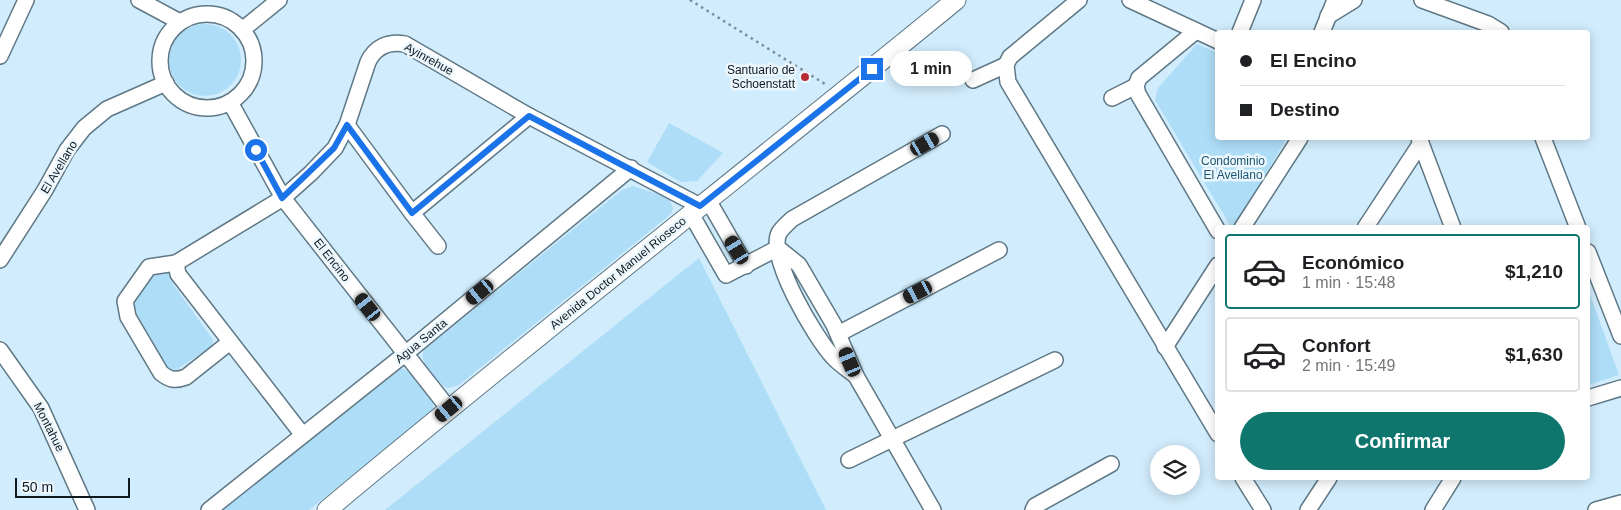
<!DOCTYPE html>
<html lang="es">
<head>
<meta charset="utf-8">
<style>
	body { margin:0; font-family:Helvetica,sans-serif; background:#f6f6f6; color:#202124; height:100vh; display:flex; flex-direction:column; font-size:19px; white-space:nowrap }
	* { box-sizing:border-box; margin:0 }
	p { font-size:16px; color:#757577 }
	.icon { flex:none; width:28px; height:28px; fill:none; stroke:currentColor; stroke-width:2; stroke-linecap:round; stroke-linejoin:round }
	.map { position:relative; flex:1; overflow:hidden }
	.details { position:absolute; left:1215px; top:225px; width:375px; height:255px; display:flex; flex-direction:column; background:#fff; border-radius:5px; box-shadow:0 2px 12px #0003 }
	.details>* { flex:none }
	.top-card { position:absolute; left:1215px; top:30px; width:375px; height:110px; border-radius:5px; box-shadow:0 2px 12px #0003; display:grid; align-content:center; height:110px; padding:0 25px; background:#fff }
	.fabs { position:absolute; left:1150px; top:445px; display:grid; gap:10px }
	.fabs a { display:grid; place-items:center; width:50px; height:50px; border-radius:50%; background:#fff; box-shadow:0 2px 12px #0003; font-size:25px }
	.scale { position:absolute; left:15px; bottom:12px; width:115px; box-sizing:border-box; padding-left:5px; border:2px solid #0f191e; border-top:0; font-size:14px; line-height:18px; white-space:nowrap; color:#0f191e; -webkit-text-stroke:4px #ecf7fd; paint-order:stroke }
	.end { position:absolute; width:22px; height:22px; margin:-11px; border:6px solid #1a73e8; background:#fff; box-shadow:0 0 0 2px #fff }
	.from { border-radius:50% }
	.bubble { position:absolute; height:35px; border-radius:18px; background:#fff; box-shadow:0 2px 12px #0003; font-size:16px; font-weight:800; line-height:35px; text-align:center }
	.car { position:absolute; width:15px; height:30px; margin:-15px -8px; border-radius:6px; box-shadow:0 0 4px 1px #0007; background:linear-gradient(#222 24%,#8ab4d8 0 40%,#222 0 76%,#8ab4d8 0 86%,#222 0) }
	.top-card b { display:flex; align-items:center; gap:18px; height:48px; font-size:19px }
	.top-card b+b { border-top:1px solid #e0e0e0 }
	.top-card i { width:12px; height:12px; background:#202124 }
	ul { padding:9px 0 0; list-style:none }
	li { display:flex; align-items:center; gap:15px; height:75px; margin:0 10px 8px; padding:0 15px; border:2px solid #e0e0e0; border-radius:5px }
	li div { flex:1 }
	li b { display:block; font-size:19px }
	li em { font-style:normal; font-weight:800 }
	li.active { border-color:#0f766e }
	li>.icon { width:45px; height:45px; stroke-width:1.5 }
	.action { display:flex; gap:10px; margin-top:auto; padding:10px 25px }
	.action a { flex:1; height:58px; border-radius:30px; background:#0f766e; color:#fff; font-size:20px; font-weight:800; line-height:58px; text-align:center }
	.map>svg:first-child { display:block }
	.green { fill:#aeddf7 }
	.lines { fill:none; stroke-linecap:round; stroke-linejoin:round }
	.minor-casing { stroke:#5f7885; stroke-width:18 }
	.tertiary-casing { stroke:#5f7885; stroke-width:21 }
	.path { stroke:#7a8d98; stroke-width:2.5; stroke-dasharray:2.5 4; stroke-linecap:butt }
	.minor { stroke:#fff; stroke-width:15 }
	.tertiary { stroke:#fff; stroke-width:19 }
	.route { stroke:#1a73e8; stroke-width:6 }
	.poi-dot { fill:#b92834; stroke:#ecf7fd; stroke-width:2 }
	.labels { text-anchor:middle; stroke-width:5; stroke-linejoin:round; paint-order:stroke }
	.street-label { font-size:12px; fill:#0f191e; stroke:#ecf7fd }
	.poi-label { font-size:12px; fill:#0f191e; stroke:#ecf7fd; text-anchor:end }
	.park-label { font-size:12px; fill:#1d5771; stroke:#ecf7fd }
</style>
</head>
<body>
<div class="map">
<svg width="1621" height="510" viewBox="0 0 1621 510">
	<rect width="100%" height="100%" fill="#d1ecfc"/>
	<g class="green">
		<circle cx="205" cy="60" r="36"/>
		<path d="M1197,44l20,9 1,85h69l-53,89h-3l-76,-127 3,-12z"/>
		<path d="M669,123l54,30 -26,28 -16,1 -34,-20z"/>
		<path d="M633,186l36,12 4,10 -2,6 -212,171 -11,3 -5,-2c-8,-10 -25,-22 -19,-36l198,-160z"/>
		<path d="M699,258l127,252h-441z"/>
		<path d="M169,266l4,18 40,56 -1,6 -36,24 -7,1 -5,-2 -33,-56 1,-13 16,-25z"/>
		<path d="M1589,292l30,83 -31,10v-90z"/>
		<path d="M402,368l7,4 24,29v9l-124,100h-89z"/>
	</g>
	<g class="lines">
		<g class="minor-casing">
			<g id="minor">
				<path d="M139,0l41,22"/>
				<path d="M1079,0l-69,57 -4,8 2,17 210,352"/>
				<path d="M1130,0l88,41"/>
				<path d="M1422,0l66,24 13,8"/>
				<circle cx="207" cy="61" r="47"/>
				<path d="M1328,16l26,-16"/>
				<path d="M242,30l37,-30"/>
				<path d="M1196,31l-57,47 -3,8 2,8 80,137"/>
				<path d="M1240,32l13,-32"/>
				<path d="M1322,32l13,-32"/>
				<path d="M0,56l26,-56"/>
				<path d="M973,80l33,-15"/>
				<path d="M1112,98l24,-12"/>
				<path d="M230,102l53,96 166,211"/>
				<path d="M347,125l65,88 117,-97"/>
				<path d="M1419,138l34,90"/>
				<path d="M1543,138l35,90"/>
				<path d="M708,200l38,66"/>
				<path d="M412,213l26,33"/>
				<path d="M691,214l35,61 52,-27"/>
				<path d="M1242,228l58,-90"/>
				<path d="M1365,228l56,-85"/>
				<path d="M778,248l21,17 35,60 22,51c-7,-6 -17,-12 -23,-19 -17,-18 -66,-100 -54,-124 3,-5 9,-10 13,-14l150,-85"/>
				<path d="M1588,252l33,84"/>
				<path d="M0,260l45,-70 22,-40 17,-22 23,-19 59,-26"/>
				<path d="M176,263l-27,4 -24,34 3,16 33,56c9,7 14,8 25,4l44,-35"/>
				<path d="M838,334l161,-84"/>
				<path d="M1165,347l53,-82"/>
				<path d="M0,350l41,58 46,102"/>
				<path d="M856,376l77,134"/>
				<path d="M1588,398l33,-10"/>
				<path d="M302,434l-124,-160 -2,-11 107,-65 28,-25 24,-25 12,-23 21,-63c7,-15 20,-21 37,-18l124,72 171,90"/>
				<path d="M849,460l206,-100"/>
				<path d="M1243,478l20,32"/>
				<path d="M209,510l196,-156 226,-186"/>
				<path d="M1033,510l2,-4 76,-42"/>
				<path d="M1308,510l21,-32"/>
				<path d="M1433,510l20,-32"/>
				<path d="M1596,510l25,-7"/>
			</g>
		</g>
		<g class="tertiary-casing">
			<path id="tertiary" d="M327,510c207,-173 420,-339 629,-510"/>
		</g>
		<path class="path" d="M690,0l135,84"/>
		<use href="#minor" class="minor"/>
		<use href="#tertiary" class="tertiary"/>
	</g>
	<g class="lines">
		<path class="route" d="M256,150l26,48 52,-50 13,-23 65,88 117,-97 171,90 172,-137"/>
	</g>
	<circle class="poi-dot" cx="805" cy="77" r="5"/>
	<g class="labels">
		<g class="street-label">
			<text transform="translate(429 59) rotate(29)" y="4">Ayinrehue</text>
			<text transform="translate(59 167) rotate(-59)" y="4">El Avellano</text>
			<text transform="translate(332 260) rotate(52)" y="4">El Encino</text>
			<text transform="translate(618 273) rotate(-39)" y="4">Avenida Doctor Manuel Rioseco</text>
			<text transform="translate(421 341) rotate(-39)" y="4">Agua Santa</text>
			<text transform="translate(49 427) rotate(63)" y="4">Montahue</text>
		</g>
		<g class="poi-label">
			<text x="795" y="74">Santuario de<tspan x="795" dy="14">Schoenstatt</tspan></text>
		</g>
		<g class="park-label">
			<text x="1233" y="165">Condominio<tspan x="1233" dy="14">El Avellano</tspan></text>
		</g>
	</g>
</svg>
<div class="fabs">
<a><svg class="icon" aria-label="layers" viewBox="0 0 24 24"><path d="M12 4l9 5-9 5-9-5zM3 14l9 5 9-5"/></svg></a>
</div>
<div class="scale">50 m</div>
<i class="end from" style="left:256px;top:150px"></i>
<i class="end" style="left:872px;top:69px"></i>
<div class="bubble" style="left:890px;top:51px;width:82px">1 min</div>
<i class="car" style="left:925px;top:144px;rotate:60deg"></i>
<i class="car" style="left:737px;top:250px;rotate:329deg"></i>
<i class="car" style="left:480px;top:292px;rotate:231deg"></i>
<i class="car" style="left:918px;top:292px;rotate:243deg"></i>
<i class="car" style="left:368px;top:307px;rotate:322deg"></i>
<i class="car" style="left:850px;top:362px;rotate:337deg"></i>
<i class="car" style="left:449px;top:409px;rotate:230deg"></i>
<div class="top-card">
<b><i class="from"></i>El Encino</b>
<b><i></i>Destino</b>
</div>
<section class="details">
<ul>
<li class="active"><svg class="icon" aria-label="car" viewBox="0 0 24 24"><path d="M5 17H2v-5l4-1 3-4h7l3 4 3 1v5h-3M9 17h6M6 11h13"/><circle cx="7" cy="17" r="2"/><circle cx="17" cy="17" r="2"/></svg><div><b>Económico</b><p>1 min · 15:48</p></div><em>$1,210</em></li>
<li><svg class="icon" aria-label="car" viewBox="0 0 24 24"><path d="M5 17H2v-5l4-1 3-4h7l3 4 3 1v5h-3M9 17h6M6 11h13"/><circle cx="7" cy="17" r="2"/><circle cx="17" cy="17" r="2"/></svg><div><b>Confort</b><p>2 min · 15:49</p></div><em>$1,630</em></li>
</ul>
<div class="action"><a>Confirmar</a></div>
</section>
</div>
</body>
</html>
